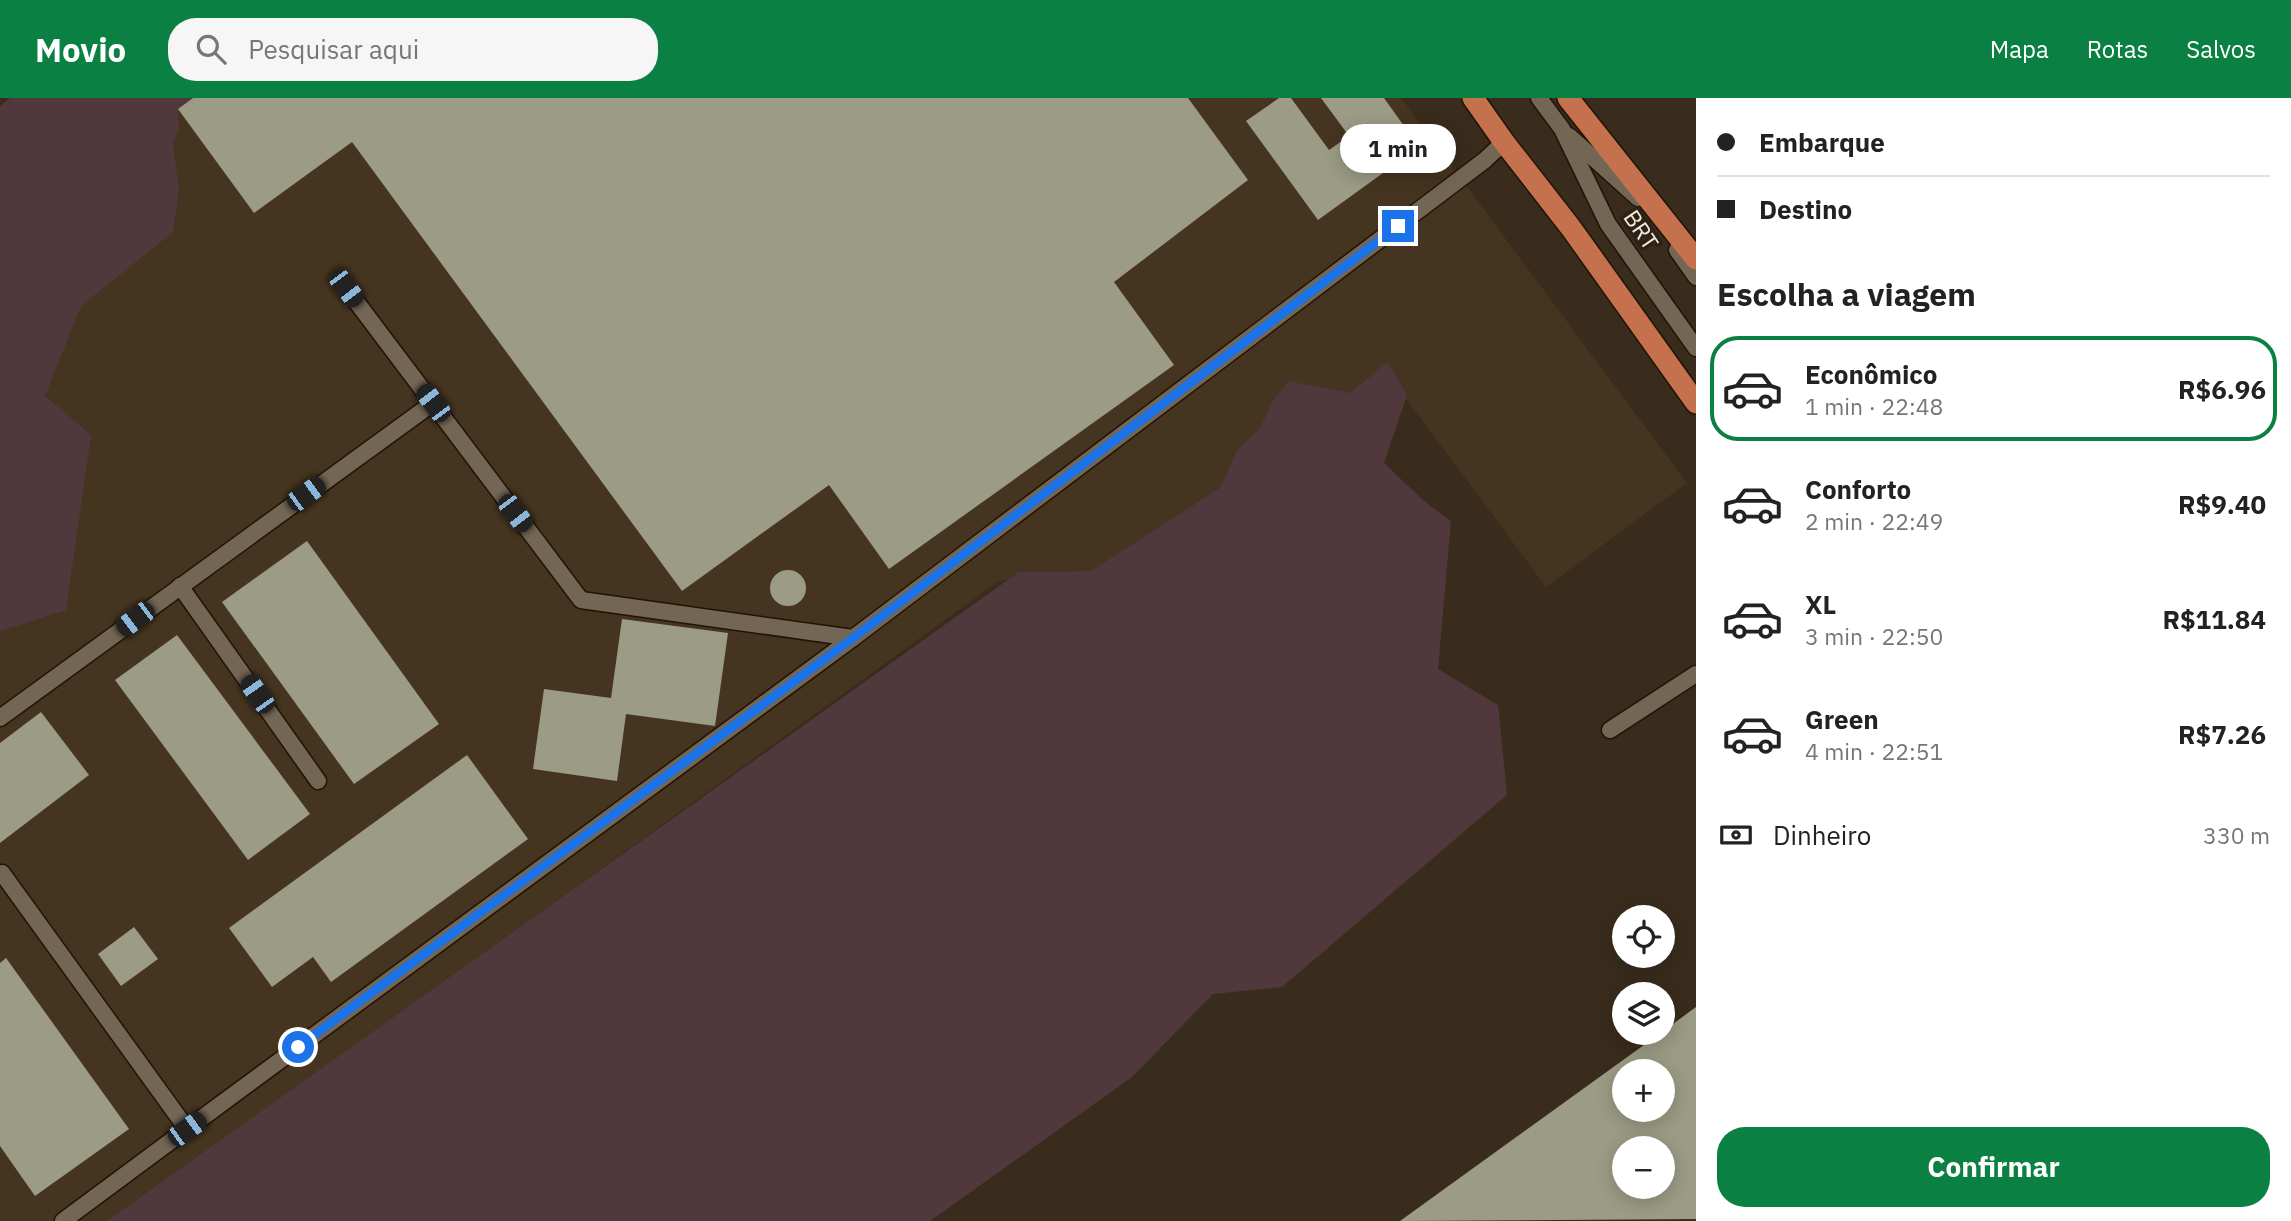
<!DOCTYPE html>
<html lang="pt">
<head>
<meta charset="utf-8">
<style>
	body { margin:0; font-family:"IBM Plex Sans",sans-serif; background:#f6f6f6; color:#222; height:100vh; display:flex; flex-direction:column; font-size:26px; white-space:nowrap }
	* { box-sizing:border-box; margin:0 }
	p { font-size:23px; color:#767676 }
	.icon { flex:none; width:38px; height:38px; fill:none; stroke:currentColor; stroke-width:2; stroke-linecap:round; stroke-linejoin:round }
	.map { position:relative; flex:1; overflow:hidden }
	.drawer { display:flex; flex-direction:column; background:#fff; width:595px }
	.drawer>* { flex:none }
	.banner { display:grid; align-content:center; height:154px; padding:0 21px; background:#fff }
	.fabs { position:absolute; left:1612px; top:807px; display:grid; gap:14px }
	.fabs a { display:grid; place-items:center; width:63px; height:63px; border-radius:50%; background:#fff; box-shadow:0 4px 18px #0003; font-size:35px }
	.end { position:absolute; width:32px; height:32px; margin:-16px; border:9px solid #1a73e8; background:#fff; box-shadow:0 0 0 4px #fff }
	.from { border-radius:50% }
	.bubble { position:absolute; height:49px; border-radius:24px; background:#fff; box-shadow:0 4px 18px #0003; font-size:23px; font-weight:800; line-height:49px; text-align:center }
	.car { position:absolute; width:21px; height:42px; margin:-21px -10px; border-radius:9px; box-shadow:0 0 5px 2px #0007; background:linear-gradient(#222 24%,#8ab4d8 0 40%,#222 0 76%,#8ab4d8 0 86%,#222 0) }
	.banner b { display:flex; align-items:center; gap:24px; height:66px; font-size:26px }
	.banner b+b { border-top:2px solid #e0e0e0 }
	.banner i { width:18px; height:18px; background:#222 }
	ul { padding:0; list-style:none }
	li { display:flex; align-items:center; gap:21px; height:105px; margin:0 14px 10px; padding:0 7px; border:4px solid transparent; border-radius:28px }
	li div { flex:1 }
	li b { display:block; font-size:26px }
	li em { font-style:normal; font-weight:800 }
	li.current { border-color:#0b8043 }
	li>.icon { width:63px; height:63px; stroke-width:1.5 }
	h2 { padding:0 21px; font-size:32px; line-height:84px }
	.pay { display:flex; align-items:center; gap:18px; height:77px; padding:0 21px; font-size:26px }
	.pay p { margin-inline-start:auto }
	.primary-button { display:flex; gap:14px; margin-top:auto; padding:14px 21px }
	.primary-button a { flex:1; height:80px; border-radius:28px; background:#0b8043; color:#fff; font-size:28px; font-weight:800; line-height:80px; text-align:center }
	header { display:flex; align-items:center; gap:42px; box-sizing:border-box; height:98px; padding:0 35px; background:#0b8043; color:#fff }
	header strong { font-size:33px }
	nav { display:flex; gap:38px; margin-inline-start:auto; font-size:24px }
	.search { width:490px; height:63px; background:#f6f6f6; display:flex; align-items:center; gap:18px; box-sizing:border-box; padding:0 24px; border-radius:28px; color:#767676; font-size:26px }
	main { display:flex; flex:1; min-height:0 }
	.map>svg:first-child { display:block }
	.built { fill:#45341f }
	.green { fill:#50383c }
	.building { fill:#9c9b85; fill-rule:evenodd }
	.lines { fill:none; stroke-linecap:round; stroke-linejoin:round }
	.service-casing { stroke:#201406; stroke-width:19 }
	.primary-casing { stroke:#201406; stroke-width:24 }
	.service { stroke:#746655; stroke-width:16 }
	.primary { stroke:#c5714d; stroke-width:21 }
	.route { stroke:#1a73e8; stroke-width:9 }
	.labels { text-anchor:middle; stroke-width:7; stroke-linejoin:round; paint-order:stroke }
	.street-label { font-size:23px; fill:#f2e9e0; stroke:#2e2214 }
</style>
</head>
<body>
<header>
<strong>Movio</strong>
<div class="search"><svg class="icon" aria-label="search" viewBox="0 0 24 24"><circle cx="10" cy="10" r="6"/><path d="M15 15l6 6"/></svg>Pesquisar aqui</div>
<nav><a>Mapa</a><a>Rotas</a><a>Salvos</a></nav>
</header>
<main>
<div class="map">
<svg width="1696" height="1123" viewBox="0 0 1696 1123">
	<rect width="100%" height="100%" fill="#392c1d"/>
	<path class="built" d="M17,0h1384l286,385 -141,104 -154,-207 -256,187 -137,14 -884,640h-115v-1111z"/>
	<g class="green">
		<path d="M10,0h183l-15,11 1,20 -6,14 6,46 -6,43 -92,74 -36,90 46,39 -25,175 -66,21v-525z"/>
		<path d="M1388,264l19,33 -23,68 40,38 27,20 -13,148 60,36 9,90 -225,192 -69,7 -81,83 -202,144h-823l912,-649 72,-1 129,-83 17,-37 23,-23 13,-27 15,-20 62,12z"/>
	</g>
	<g class="building">
		<path d="M193,0h995l60,82 -134,102 60,83 -285,204 -60,-84 -147,106 -330,-449 -98,71 -76,-104z"/>
		<path d="M1279,0h12l38,52 20,-14 -28,-38h63l35,49 -101,73 -72,-99z"/>
		<path d="M307,443l132,183 -85,60 -132,-182z"/>
		<circle cx="788" cy="490" r="18"/>
		<path d="M622,521l106,14 -13,93 -89,-12 -9,67 -84,-12 11,-80 67,9z"/>
		<path d="M177,537l133,179 -62,46 -133,-180z"/>
		<path d="M41,614l48,63 -89,68v-100z"/>
		<path d="M467,657l61,84 -197,143 -18,-25 -41,30 -43,-59z"/>
		<path d="M134,829l24,32 -37,27 -23,-32z"/>
		<path d="M6,860l123,171 -94,67 -35,-50v-183z"/>
		<path d="M1696,909v212l-296,2 262,-189zM1624,973h38v39h-38zM1624,1050h38v38h-38z"/>
	</g>
	<g class="lines">
		<g class="service-casing">
			<g id="service">
				<path d="M1539,0l23,31 46,95 88,124"/>
				<path d="M1569,38l69,62"/>
				<path d="M1677,152l19,27"/>
				<path d="M346,190l235,312 272,38 632,-478 19,-18"/>
				<path d="M180,488l138,195"/>
				<path d="M0,620l433,-315"/>
				<path d="M1610,632l86,-56"/>
				<path d="M2,775l185,256 666,-491"/>
				<path d="M63,1123l124,-92"/>
			</g>
		</g>
		<g class="primary-casing">
			<g id="primary">
				<path d="M1473,0l31,44 67,86 125,175"/>
				<path d="M1568,0l128,161"/>
			</g>
		</g>
		<use href="#service" class="service"/>
		<use href="#primary" class="primary"/>
	</g>
	<g class="lines">
		<path class="route" d="M298,949l555,-409 545,-412"/>
	</g>
	<g class="labels">
		<g class="street-label">
			<text transform="translate(1641 132) rotate(56)" y="8">BRT</text>
		</g>
	</g>
</svg>
<div class="fabs">
<a><svg class="icon" aria-label="locate" viewBox="0 0 24 24"><circle cx="12" cy="12" r="6"/><path d="M12 2v4M12 18v4M2 12h4M18 12h4"/></svg></a>
<a><svg class="icon" aria-label="layers" viewBox="0 0 24 24"><path d="M12 4l9 5-9 5-9-5zM3 14l9 5 9-5"/></svg></a>
<a>+</a>
<a>−</a>
</div>
<i class="end from" style="left:298px;top:949px"></i>
<i class="end" style="left:1398px;top:128px"></i>
<div class="bubble" style="left:1340px;top:26px;width:116px">1 min</div>
<i class="car" style="left:346px;top:190px;rotate:143deg"></i>
<i class="car" style="left:433px;top:305px;rotate:323deg"></i>
<i class="car" style="left:306px;top:396px;rotate:54deg"></i>
<i class="car" style="left:515px;top:415px;rotate:143deg"></i>
<i class="car" style="left:135px;top:521px;rotate:233deg"></i>
<i class="car" style="left:257px;top:596px;rotate:325deg"></i>
<i class="car" style="left:187px;top:1031px;rotate:54deg"></i>
</div>
<section class="drawer">
<div class="banner">
<b><i class="from"></i>Embarque</b>
<b><i></i>Destino</b>
</div>
<h2>Escolha a viagem</h2>
<ul>
<li class="current"><svg class="icon" aria-label="car" viewBox="0 0 24 24"><path d="M5 17H2v-5l4-1 3-4h7l3 4 3 1v5h-3M9 17h6M6 11h13"/><circle cx="7" cy="17" r="2"/><circle cx="17" cy="17" r="2"/></svg><div><b>Econômico</b><p>1 min · 22:48</p></div><em>R$6.96</em></li>
<li><svg class="icon" aria-label="car" viewBox="0 0 24 24"><path d="M5 17H2v-5l4-1 3-4h7l3 4 3 1v5h-3M9 17h6M6 11h13"/><circle cx="7" cy="17" r="2"/><circle cx="17" cy="17" r="2"/></svg><div><b>Conforto</b><p>2 min · 22:49</p></div><em>R$9.40</em></li>
<li><svg class="icon" aria-label="car" viewBox="0 0 24 24"><path d="M5 17H2v-5l4-1 3-4h7l3 4 3 1v5h-3M9 17h6M6 11h13"/><circle cx="7" cy="17" r="2"/><circle cx="17" cy="17" r="2"/></svg><div><b>XL</b><p>3 min · 22:50</p></div><em>R$11.84</em></li>
<li><svg class="icon" aria-label="car" viewBox="0 0 24 24"><path d="M5 17H2v-5l4-1 3-4h7l3 4 3 1v5h-3M9 17h6M6 11h13"/><circle cx="7" cy="17" r="2"/><circle cx="17" cy="17" r="2"/></svg><div><b>Green</b><p>4 min · 22:51</p></div><em>R$7.26</em></li>
</ul>
<div class="pay"><svg class="icon" aria-label="cash" viewBox="0 0 24 24"><path d="M3 7h18v10H3z"/><circle cx="12" cy="12" r="2"/></svg>Dinheiro<p>330 m</p></div>
<div class="primary-button"><a>Confirmar</a></div>
</section>
</main>
</body>
</html>
